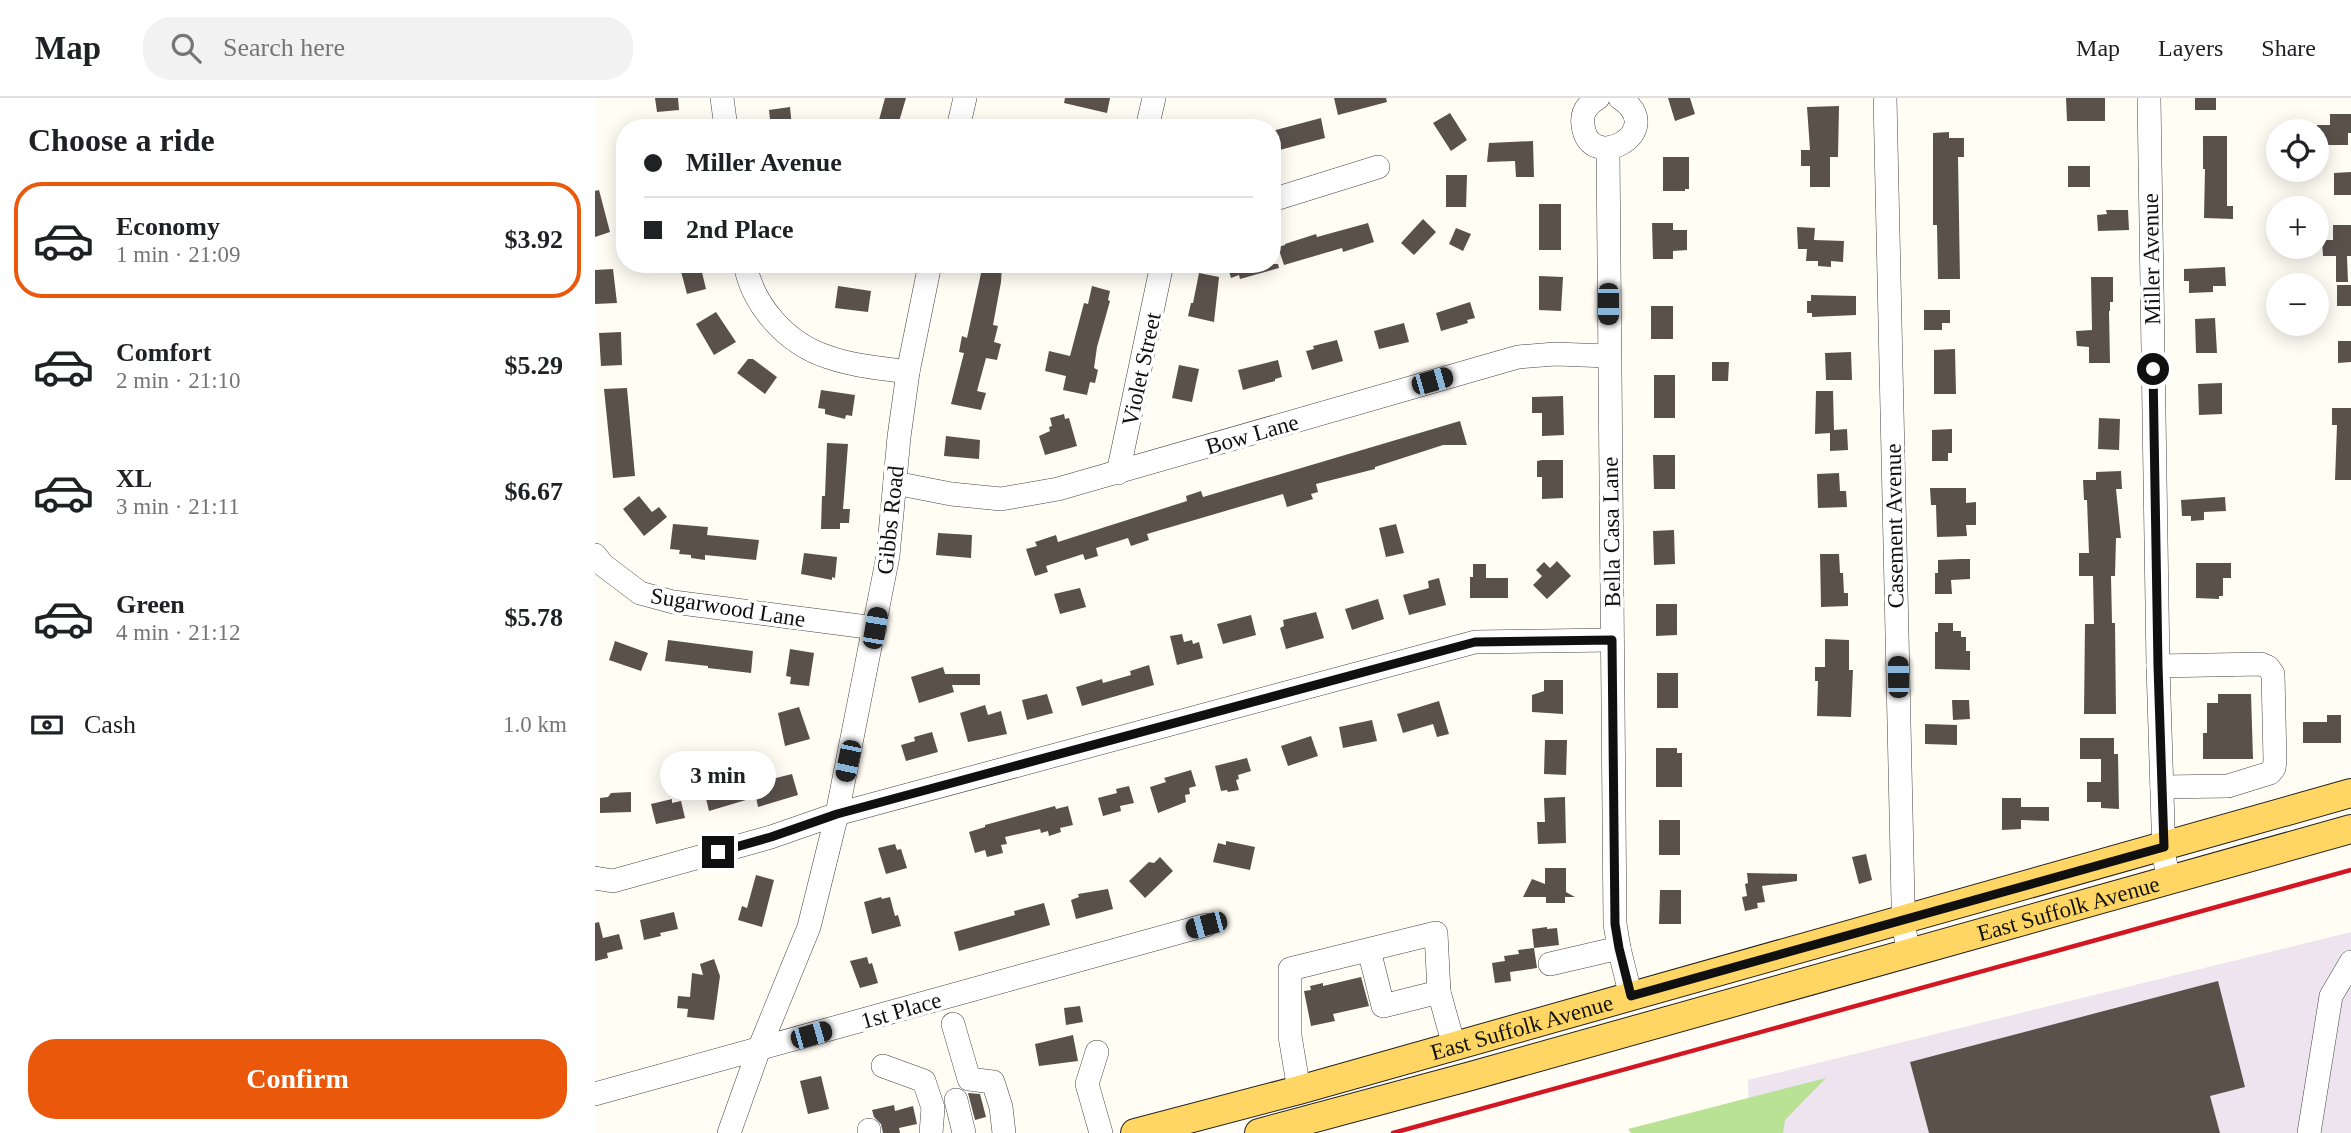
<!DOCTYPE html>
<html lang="en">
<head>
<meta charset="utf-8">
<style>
	body { margin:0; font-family:Georgia,serif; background:#f2f2f2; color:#202124; height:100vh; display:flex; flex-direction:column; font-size:26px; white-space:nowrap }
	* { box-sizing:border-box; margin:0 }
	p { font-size:23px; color:#757577 }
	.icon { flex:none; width:38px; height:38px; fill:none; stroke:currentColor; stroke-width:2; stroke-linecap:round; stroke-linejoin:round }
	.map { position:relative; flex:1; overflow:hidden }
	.drawer { display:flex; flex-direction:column; background:#fff; width:595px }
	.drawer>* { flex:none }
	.top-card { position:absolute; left:21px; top:21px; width:665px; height:154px; border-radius:28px; box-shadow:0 4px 18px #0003; display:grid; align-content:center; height:154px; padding:0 28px; background:#fff }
	.controls { position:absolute; left:1671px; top:21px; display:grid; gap:14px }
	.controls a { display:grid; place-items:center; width:63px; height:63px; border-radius:50%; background:#fff; box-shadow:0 4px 18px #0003; font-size:35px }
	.end { position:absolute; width:32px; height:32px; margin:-16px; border:9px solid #101010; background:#fff; box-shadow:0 0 0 4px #fff }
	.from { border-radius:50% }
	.bubble { position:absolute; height:49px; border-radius:24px; background:#fff; box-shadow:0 4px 18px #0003; font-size:23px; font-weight:800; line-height:49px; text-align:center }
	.car { position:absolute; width:21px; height:42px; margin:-21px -10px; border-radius:9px; box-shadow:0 0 5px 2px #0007; background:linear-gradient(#222 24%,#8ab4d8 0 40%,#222 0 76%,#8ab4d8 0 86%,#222 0) }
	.top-card b { display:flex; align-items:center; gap:24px; height:66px; font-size:26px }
	.top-card b+b { border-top:2px solid #e0e0e0 }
	.top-card i { width:18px; height:18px; background:#202124 }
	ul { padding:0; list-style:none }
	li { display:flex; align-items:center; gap:21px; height:116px; margin:0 14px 10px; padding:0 14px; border:4px solid transparent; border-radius:28px }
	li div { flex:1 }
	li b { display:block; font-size:26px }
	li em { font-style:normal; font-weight:800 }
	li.current { border-color:#ea580c }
	li>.icon { width:63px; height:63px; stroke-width:1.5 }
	h2 { padding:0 28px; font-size:32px; line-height:84px }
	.pay { display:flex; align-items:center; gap:18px; height:77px; padding:0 28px; font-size:26px }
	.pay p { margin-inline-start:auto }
	.primary-button { display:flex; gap:14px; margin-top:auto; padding:14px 28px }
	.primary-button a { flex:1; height:80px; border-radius:28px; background:#ea580c; color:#fff; font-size:28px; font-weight:800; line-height:80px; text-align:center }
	header { display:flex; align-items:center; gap:42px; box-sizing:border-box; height:98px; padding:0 35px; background:#fff; border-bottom:2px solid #e0e0e0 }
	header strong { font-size:33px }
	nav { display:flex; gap:38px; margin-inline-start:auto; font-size:24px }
	.search { width:490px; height:63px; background:#f2f2f2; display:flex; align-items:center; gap:18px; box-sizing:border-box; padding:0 24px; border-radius:28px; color:#757577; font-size:26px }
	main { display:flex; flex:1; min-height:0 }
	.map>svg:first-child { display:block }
	.industrial { fill:#eee4ef }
	.forest { fill:#b9e295 }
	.building { fill:#5a514b }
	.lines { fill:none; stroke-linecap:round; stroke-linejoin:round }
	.minor-casing { stroke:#434343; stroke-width:24 }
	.major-casing { stroke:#212121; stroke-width:30 }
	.minor { stroke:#fff; stroke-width:23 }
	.major { stroke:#ffd664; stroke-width:28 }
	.rail { stroke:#d21723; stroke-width:4.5 }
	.route { stroke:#101010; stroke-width:9 }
	.labels { text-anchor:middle; stroke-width:7; stroke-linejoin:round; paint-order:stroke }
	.street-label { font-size:23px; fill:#101010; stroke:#fff }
</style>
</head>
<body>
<header>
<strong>Map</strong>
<div class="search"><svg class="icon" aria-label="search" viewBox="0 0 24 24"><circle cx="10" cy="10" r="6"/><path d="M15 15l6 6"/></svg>Search here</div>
<nav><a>Map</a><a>Layers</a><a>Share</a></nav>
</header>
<main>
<section class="drawer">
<h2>Choose a ride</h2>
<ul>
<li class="current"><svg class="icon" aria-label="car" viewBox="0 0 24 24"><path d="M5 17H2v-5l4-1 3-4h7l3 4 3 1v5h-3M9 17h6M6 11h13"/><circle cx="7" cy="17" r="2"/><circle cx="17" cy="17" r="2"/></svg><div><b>Economy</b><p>1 min · 21:09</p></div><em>$3.92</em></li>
<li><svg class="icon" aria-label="car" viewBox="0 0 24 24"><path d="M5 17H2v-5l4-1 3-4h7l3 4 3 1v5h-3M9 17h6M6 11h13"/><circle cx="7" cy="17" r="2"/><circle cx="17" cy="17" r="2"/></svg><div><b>Comfort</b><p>2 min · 21:10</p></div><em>$5.29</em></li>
<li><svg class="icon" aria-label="car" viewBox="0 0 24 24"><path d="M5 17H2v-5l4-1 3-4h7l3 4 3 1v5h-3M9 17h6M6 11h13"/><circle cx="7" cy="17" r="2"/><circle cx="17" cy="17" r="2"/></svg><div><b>XL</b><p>3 min · 21:11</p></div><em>$6.67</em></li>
<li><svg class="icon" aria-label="car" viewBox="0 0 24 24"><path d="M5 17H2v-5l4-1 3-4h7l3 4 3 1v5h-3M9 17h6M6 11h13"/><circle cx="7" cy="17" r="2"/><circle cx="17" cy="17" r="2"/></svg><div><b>Green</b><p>4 min · 21:12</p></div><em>$5.78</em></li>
</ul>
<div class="pay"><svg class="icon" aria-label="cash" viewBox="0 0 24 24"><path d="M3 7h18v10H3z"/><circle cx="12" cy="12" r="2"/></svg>Cash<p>1.0 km</p></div>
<div class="primary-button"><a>Confirm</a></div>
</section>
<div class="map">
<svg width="1756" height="1035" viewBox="0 0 1756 1035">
	<rect width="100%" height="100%" fill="#fffdf4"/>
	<path class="industrial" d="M1756,834v201h-602l-1,-53z"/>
	<path class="forest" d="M1231,980l-41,42 -2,13h-152l-3,-4z"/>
	<g class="building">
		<path d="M60,0h23l1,12 -22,2z"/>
		<path d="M290,0h21l-8,27 -19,-5z"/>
		<path d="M470,0h45l-3,15 -43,-10z"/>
		<path d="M739,0h52l1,4 -49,13z"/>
		<path d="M1073,0h22l5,16 -20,7z"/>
		<path d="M1471,0h39v23h-38z"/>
		<rect x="1600" y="0" width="21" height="12"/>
		<path d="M1244,8l-1,51h-8v30h-20v-21h-9v-16h9l-3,-43z"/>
		<path d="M195,9l2,21h-21l-2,-18z"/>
		<path d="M855,15l17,27 -16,11 -18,-28z"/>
		<path d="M1735,16h21v19h-3v12h-31v-20h13z"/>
		<path d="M726,20l4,20 -53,14v-21z"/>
		<path d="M1354,34v6h15v19h-6l2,122h-22l-1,-54h-4v-92z"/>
		<path d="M1608,38h24v70h6v13l-29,-1 1,-49h-2z"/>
		<path d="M938,43l1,36h-18l-1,-16 -28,1 2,-19z"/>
		<path d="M1068,59h26v32h-4v2h-22z"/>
		<rect x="1473" y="68" width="22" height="21"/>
		<path d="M1756,74v23h-17v-22z"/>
		<path d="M851,77h21l-1,32h-20z"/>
		<path d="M4,92l11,42 -15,5v-46z"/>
		<rect x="944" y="106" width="22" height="46"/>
		<path d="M1511,112h22l1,20 -31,1 -1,-16 10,-1z"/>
		<path d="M828,121l13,13 -22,23 -13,-12z"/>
		<path d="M773,125l6,19 -31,10 -1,-4 -58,17 -6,-18 7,-2v-1l31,-10 1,3z"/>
		<path d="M1057,125h21v7h14v20l-14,1v8h-20z"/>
		<path d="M1738,127h18v31h-4l1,26h-12v-26h-13l-1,-16h11z"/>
		<path d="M1202,129l18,1 -1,12 30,1 -1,21 -12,-1v6l-13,-1v-5h-12l1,-12h-9z"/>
		<path d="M861,130l15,6 -8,17 -14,-7z"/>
		<path d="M84,166h21l6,25 -19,5z"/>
		<path d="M388,166h19l-1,18 -8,43 5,1 -4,16 7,2 -4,16 -11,-2 -9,33 9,2 -5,17 -30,-6 13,-51 -5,-1 3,-16 5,2z"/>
		<path d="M632,166h51l1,4 -39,11 -1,-4 -8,3z"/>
		<path d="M1630,169l1,19h-13v6l-24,1v-12h-5v-12z"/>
		<path d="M18,171l4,34 -22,1v-34z"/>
		<path d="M604,175l20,4 -5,45 -26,-6 3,-13h2z"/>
		<path d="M944,178l24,1 -2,34 -22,-1z"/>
		<path d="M1496,179h22v25h-3v9h-1l1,52h-21v-16l-12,-1 -1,-15 16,-1z"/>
		<rect x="1742" y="187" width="14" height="21"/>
		<path d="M243,188l33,5 -3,21 -33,-4z"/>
		<path d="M497,188l18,5 -2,9 2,1 -13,46 -3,21 4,2 -3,13 -5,-1 -3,13 -24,-5 3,-14 -21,-5 4,-20 21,5 14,-53 4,1z"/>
		<path d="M1216,197l45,1v19l-44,2v-4h-5v-12h4z"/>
		<path d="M875,204l5,16 -8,2 1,3 -27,8 -5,-18z"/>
		<rect x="1056" y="208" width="22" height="33"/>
		<path d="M1329,212h26v13h-8v7h-18z"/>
		<path d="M121,214l20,30 -22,13 -18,-31z"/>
		<path d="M1620,220l2,35h-21l-1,-34z"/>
		<path d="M809,225l5,19 -30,7 -5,-18z"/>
		<path d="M26,234l1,33 -21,1 -2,-33z"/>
		<path d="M742,242l6,21 -31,9 -6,-19 8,-2 -1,-3z"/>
		<path d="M1743,243h13v21l-13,1z"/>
		<path d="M1360,251l1,45h-22v-44z"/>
		<path d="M1256,254l1,28h-26l-1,-27z"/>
		<path d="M153,261h5l24,18 -12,17 -28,-21z"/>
		<path d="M683,262l4,17 -7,2v2l-32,9 -5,-20z"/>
		<path d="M1117,264h17l-1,19h-16z"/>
		<path d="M584,267l20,4 -7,33 -20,-4z"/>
		<rect x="1059" y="277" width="21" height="43"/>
		<path d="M1627,285v31l-23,1 -1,-31z"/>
		<path d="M32,290l8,88 -22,2 -9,-89z"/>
		<path d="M226,292l34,5 -3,21 -6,-1 -1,4 -20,-5v-5l-7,-1z"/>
		<path d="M1221,293h17l1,39 13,-1 1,21 -18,1v-18l-15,1z"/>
		<path d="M968,298l1,39 -22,1v-23h-10v-16z"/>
		<path d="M1737,310h19v72h-16l2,-55h-5z"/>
		<path d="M469,316l1,5 4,-1 8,28 -32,9 -6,-19 11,-5 -1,-4 3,-1 -2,-8z"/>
		<path d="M1504,320l21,1 -1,31 -21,-1z"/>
		<path d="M865,323l7,24h-24l-68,22v2l-59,15 2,8 -7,2 2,5 -26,8 -4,-13 -136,40 2,6 -18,6 -3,-8 -32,10 2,8 -13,4 -2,-6 -37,12 2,6 -13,4 -9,-27 11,-3 -2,-4 21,-7 2,7 129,-41 -1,-5 15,-5 2,6z"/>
		<path d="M1357,331v24h-4v8h-16v-31z"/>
		<path d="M351,338l34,4 -1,19 -35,-3z"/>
		<path d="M232,345l21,1 -5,65h7l-1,14h-9v6h-19l1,-33h3z"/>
		<path d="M1058,357h22v34h-21z"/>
		<path d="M947,362h21v38l-21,1v-22h-5v-16z"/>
		<path d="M1526,373l1,18h-6l5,49h-5l-1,38h-4l1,47h3l1,91h-32l1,-90h9l-1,-48h-14v-23h10l-2,-53h-3l-1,-20h13v-8z"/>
		<path d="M1244,375l1,18h6l1,16 -29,1 -1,-34z"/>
		<path d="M1335,390h36v15l10,-1v23h-10l1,11 -30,1 -1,-32h-5z"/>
		<path d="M44,398l13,16 7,-5 8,10 -23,19 -21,-27z"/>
		<path d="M1630,399l1,14 -22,1v8l-13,1v-5h-9l-1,-16z"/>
		<path d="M78,426l35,3 -1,8 52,5 -3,20 -51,-5v5l-14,-2v-3l-12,-1 1,-4 -10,-1z"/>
		<path d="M801,426l8,29 -18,4 -7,-29z"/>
		<path d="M1079,432l1,34 -21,1 -1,-34z"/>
		<path d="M343,435l34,2 -1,23 -35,-3z"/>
		<path d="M209,455l33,4 -2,21 -3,-1v3l-31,-6z"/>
		<path d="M1225,456h19l1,19h3l1,20h4v13l-27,1z"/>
		<path d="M1366,461h9v20l-19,1 1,14h-17v-21h3v-13z"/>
		<path d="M962,463l14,15 -24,23 -14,-14 9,-9 -6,-6 8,-8 6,6z"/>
		<path d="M1601,465h35v15h-8v18h-4v3l-23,-1z"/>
		<path d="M878,466h13v14h22v20h-38v-21h3z"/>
		<path d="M844,480l7,27 -37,10 -6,-20 26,-7 -1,-7z"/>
		<path d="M485,490l6,19 -26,7 -6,-20z"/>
		<path d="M783,501l6,20 -32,11 -7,-21z"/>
		<path d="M1061,506h21v31l-21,1z"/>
		<path d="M721,514l8,26 -38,11 -6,-21 4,-2 -1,-6z"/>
		<path d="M656,517l5,20 -33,9 -6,-20z"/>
		<path d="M1343,525h15v8h8v6h5v14h4v19l-35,-1v-37h3z"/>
		<path d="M587,536l2,8 8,-2 1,4 6,-2 4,16 -26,7 -7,-29z"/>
		<path d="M1230,541l24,1v30h4l-2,47 -34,-1 1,-35h-3v-14h10z"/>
		<path d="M73,542l85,11 -2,22 -43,-5v-2l-43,-5z"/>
		<path d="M20,543l33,12 -7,18 -32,-11z"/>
		<path d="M195,551l24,4 -5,33 -19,-2 1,-7 -5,-1z"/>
		<path d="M554,567l5,20 -72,21 -6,-19 26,-8 1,4 28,-8 -1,-4z"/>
		<path d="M348,569l2,7h35v11h-28l2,7 -35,11 -8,-26z"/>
		<rect x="1062" y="575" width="21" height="35"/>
		<path d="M949,582h19v34l-31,-2v-17l12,-4z"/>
		<path d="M452,596l6,19 -26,7 -5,-20z"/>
		<path d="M1623,596h33l2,65h-50v-26h4v-30h11z"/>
		<path d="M1357,602h17l1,19 -17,1z"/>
		<path d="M844,603l10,33 -12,3 -4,-13 -30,9 -6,-19z"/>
		<path d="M390,607l3,10 13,-4 6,23 -39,8 -8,-29z"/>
		<path d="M204,609l11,32 -25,7 -7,-33z"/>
		<path d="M1732,617h14v28h-38v-21h24z"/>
		<path d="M777,622l5,21 -34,7 -4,-21z"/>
		<path d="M1330,626l32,1v20l-32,-1z"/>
		<path d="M337,634l6,20 -32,9 -5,-16 14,-4 -1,-4z"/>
		<path d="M716,638l7,20 -30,10 -7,-20z"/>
		<path d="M1485,640h34v16h4l1,55 -18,-1v-6h-14v-20h14v-23h-21z"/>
		<path d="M950,642h22l-1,35 -22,-1z"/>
		<path d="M1061,650h21v5h5v34h-26z"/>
		<path d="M652,660l4,13 -13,4 1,4 -3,1 3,10 -11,2 -1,-2 -6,1 -6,-25z"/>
		<path d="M596,672l5,16 -7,2 1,6 -5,1 1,7 -28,11 -8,-26 16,-5 -2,-4z"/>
		<path d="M197,676l6,21 -40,12 -2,-10 -47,14 -8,-33 13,-3 2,10 14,-3 2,7z"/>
		<path d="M534,688l5,17 -14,3 1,5 -18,5 -5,-18 19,-5 -1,-4z"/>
		<path d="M36,694v20l-31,1v-15l8,-1 3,-4z"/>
		<path d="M970,699l1,46 -28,1 -1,-22h8l-1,-24z"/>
		<path d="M1407,700h19v9h28v14l-28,-1v9l-19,1z"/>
		<path d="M77,701v4l9,-2 4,17 -29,6 -5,-20z"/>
		<path d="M460,708l1,3 12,-3 5,19 -13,3 1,4 -12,4 -1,-5 -7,2 -1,-4 -35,8 2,7 -6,1 2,8 -16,4 -2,-7 -10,3 -6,-21 16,-5v-2z"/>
		<rect x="1064" y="722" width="21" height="35"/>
		<path d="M631,743l29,6 -5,23 -37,-8 5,-19 8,2z"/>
		<path d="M300,746l2,6 4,-1 6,19 -21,6 -8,-26z"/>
		<path d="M1271,756l6,26 -13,4 -7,-27z"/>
		<path d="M565,759l13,14 -28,27 -16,-17 20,-19 5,1z"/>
		<path d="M950,770h21v24l9,5h-10v6h-19v-6h-23l9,-18 13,5z"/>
		<path d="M1152,775l50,1v7l-35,5 3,16 -8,1 1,5 -13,3 -3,-14 5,-1 -2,-12 3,-1z"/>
		<path d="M161,777l18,5 -12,47 -24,-7 4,-14 5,2z"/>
		<path d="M513,791l5,20 -37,10 -5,-19 8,-3 -1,-3z"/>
		<path d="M1065,792h21v34h-22z"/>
		<path d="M286,799l1,2 8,-2 5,19 3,-1 3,11 -29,8 -8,-32z"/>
		<path d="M449,805l6,22 -91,26 -5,-19 61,-17 -1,-4z"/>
		<path d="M79,814l4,17 -18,4 1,3 -17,4 -4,-20z"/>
		<path d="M4,824l4,16 16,-4 4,15 -16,4 1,5 -13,3v-38z"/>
		<path d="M952,829v2l10,-1 2,17 -25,3 3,20 -27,4 1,9 -16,2 -3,-20 13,-2 -1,-5 15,-2 -1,-4 16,-2 -2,-19z"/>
		<path d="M272,859l2,7 3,-1 6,20 -18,5 -10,-27z"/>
		<path d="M119,861l6,17 -6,44 -27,-3 1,-8 -11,-1 1,-12 12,1 2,-24 11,2 -3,-11z"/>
		<path d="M766,879l8,29 -36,8 2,7 -24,5 -7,-35 7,-1 -1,-4 13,-3v3z"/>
		<path d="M1623,883l27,106 -35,9 10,37h-291l-19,-71z"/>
		<path d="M485,908l3,16 -17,3 -2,-17z"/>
		<path d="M478,937l5,26 -39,5 -4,-22z"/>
		<path d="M226,978l8,33 -21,5 -8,-33z"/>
		<path d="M373,995l12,1 6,23 -11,3z"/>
		<path d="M299,1007l1,6 18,-5 4,18 -18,4 1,5h-17l-2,-9 -7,-7 -2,-7z"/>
	</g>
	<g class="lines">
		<g class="minor-casing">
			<g id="minor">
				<path d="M127,0l4,30"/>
				<path d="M1003,0c-10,6 -17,14 -15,27 5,50 87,7 37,-27"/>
				<path d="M1290,0l18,803 1,27 5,26"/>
				<path d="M1554,0l9,568 6,190 5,25"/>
				<path d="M363,30l7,-30"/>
				<path d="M552,30l7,-30"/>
				<path d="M1013,51l7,775 4,24 12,49"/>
				<path d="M677,102l106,-33"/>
				<path d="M150,166c8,42 42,80 83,93 25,9 53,11 80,15"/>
				<path d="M523,375l44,-209"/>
				<path d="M300,385l56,11 50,5 57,-10 460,-132 37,-3 53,2"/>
				<path d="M0,457l8,10 37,28 33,9 202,26"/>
				<path d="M1563,568l103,-2 7,3 5,7 2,87 -1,7 -4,5 -42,13 -66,1"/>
				<path d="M0,780l18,3 158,-44 66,-23 638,-172 137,-2"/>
				<path d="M955,866l69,-16"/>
				<path d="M844,894l15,54"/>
				<path d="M358,926l16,55 24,3 8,25 3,26"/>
				<path d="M502,954l-10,32 14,49"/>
				<path d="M288,968l41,15 9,27 -2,25"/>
				<path d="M704,992l-9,-54v-67l146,-36 3,59 -56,14 -14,-56"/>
				<path d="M0,996l611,-169"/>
				<path d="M361,1002l8,33"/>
				<path d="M274,1032v3"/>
				<path d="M134,1035l30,-84 50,-122 28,-113 51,-258 11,-119 9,-65 22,-108"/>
				<path d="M1714,1035l22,-137 20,-34"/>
			</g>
		</g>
		<g class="major-casing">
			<g id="major">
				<path id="s1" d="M540,1035l164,-43 1052,-297"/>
				<path id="s2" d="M664,1035l212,-57 880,-247"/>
			</g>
		</g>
		<use href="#minor" class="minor"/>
		<use href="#major" class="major"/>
		<path class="rail" d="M798,1035l958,-263"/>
	</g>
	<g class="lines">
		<path class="route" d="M123,754l53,-15 66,-23 638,-172 137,-2 3,284 4,24 12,48 533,-149 -6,-181 -5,-297"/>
	</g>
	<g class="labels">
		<g class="street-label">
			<text transform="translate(1556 161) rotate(-91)" y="8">Miller Avenue</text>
			<text transform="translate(546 271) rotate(-78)" y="8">Violet Street</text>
			<text transform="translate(657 336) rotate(-16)" y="8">Bow Lane</text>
			<text transform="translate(295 422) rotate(-84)" y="8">Gibbs Road</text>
			<text transform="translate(1299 428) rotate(-91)" y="8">Casement Avenue</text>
			<text transform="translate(1016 434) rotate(-91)" y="8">Bella Casa Lane</text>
			<text transform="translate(133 509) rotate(9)" y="8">Sugarwood Lane</text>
			<text dy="8" stroke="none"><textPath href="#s2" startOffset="840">East Suffolk Avenue</textPath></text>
			<text transform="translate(306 912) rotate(-16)" y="8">1st Place</text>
			<text dy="8" stroke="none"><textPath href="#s1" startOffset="401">East Suffolk Avenue</textPath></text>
		</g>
	</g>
</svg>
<div class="controls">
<a><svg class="icon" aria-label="locate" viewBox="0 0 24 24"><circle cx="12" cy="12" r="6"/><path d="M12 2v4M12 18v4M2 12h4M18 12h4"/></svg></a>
<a>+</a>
<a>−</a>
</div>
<i class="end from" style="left:1558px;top:271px"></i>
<i class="end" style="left:123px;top:754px"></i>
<div class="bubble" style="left:65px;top:653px;width:116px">3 min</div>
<i class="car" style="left:1013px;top:206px;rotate:180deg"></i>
<i class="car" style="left:837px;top:283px;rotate:74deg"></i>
<i class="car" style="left:280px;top:530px;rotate:10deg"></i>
<i class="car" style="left:1303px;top:579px;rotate:359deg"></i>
<i class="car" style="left:253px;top:663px;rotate:192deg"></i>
<i class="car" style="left:611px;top:827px;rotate:255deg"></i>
<i class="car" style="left:216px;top:937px;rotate:74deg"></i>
<div class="top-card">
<b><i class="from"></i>Miller Avenue</b>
<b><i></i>2nd Place</b>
</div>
</div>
</main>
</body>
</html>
